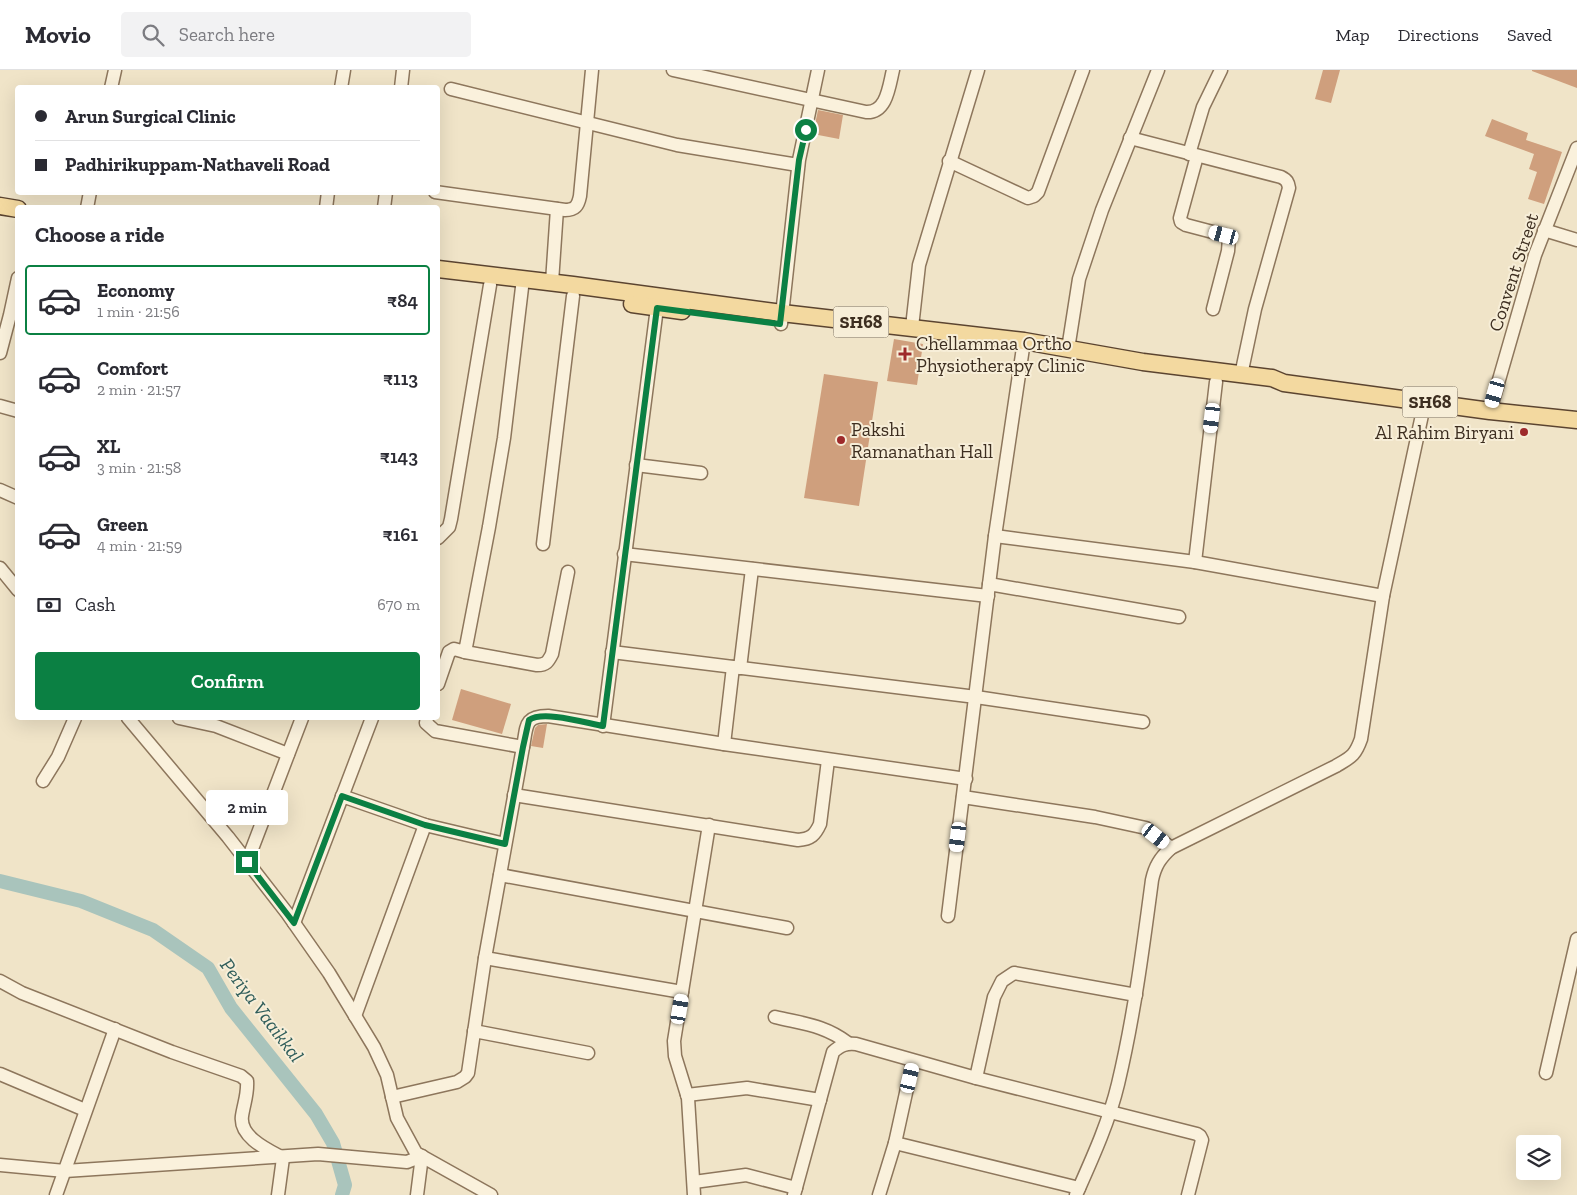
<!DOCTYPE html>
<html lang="en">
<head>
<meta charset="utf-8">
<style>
	body { margin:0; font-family:"Zilla Slab",serif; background:#f2f2f3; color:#2b2b33; height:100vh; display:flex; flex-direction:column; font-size:19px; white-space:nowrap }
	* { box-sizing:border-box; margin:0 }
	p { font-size:16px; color:#7c7c81 }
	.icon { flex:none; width:28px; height:28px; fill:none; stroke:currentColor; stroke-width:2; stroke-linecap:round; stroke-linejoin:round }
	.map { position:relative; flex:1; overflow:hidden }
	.side { position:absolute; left:15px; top:135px; width:425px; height:515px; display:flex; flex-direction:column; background:#fff; border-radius:5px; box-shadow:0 5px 20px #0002 }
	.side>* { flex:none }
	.banner { position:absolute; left:15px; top:15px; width:425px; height:110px; border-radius:5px; box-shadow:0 5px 20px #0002; display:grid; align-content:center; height:110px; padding:0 20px; background:#fff }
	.tools { position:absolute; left:1516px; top:1065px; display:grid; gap:10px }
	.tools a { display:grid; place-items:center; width:45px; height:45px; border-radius:5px; background:#fff; box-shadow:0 5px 20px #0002; font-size:25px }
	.end { position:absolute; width:22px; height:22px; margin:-11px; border:6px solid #0b8043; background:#fff; box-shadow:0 0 0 2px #fff }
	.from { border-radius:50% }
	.bubble { position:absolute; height:35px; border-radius:5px; background:#fff; box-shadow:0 5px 20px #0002; font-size:16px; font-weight:600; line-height:35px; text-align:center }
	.car { position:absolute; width:15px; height:30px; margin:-15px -8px; border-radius:6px; box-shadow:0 0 4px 1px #0007; background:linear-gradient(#fff 24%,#345 0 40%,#fff 0 76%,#345 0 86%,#fff 0) }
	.banner b { display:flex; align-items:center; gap:18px; height:48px; font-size:19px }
	.banner b+b { border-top:1px solid #e1e1e2 }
	.banner i { width:12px; height:12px; background:#2b2b33 }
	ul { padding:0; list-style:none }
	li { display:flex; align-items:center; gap:15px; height:70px; margin:0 10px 8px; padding:0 10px; border:2px solid transparent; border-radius:5px }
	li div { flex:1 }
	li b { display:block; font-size:19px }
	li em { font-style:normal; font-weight:600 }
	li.on { border-color:#0b8043 }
	li>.icon { width:45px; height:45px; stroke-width:1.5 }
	h2 { padding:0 20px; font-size:22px; line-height:60px }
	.pay { display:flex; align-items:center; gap:12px; height:55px; padding:0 20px; font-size:19px }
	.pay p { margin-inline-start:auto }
	.action { display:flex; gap:10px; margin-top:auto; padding:10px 20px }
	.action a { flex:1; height:58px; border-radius:5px; background:#0b8043; color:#fff; font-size:20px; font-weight:600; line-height:58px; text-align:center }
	header { display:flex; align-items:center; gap:30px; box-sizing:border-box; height:70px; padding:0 25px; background:#fff; border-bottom:1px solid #e1e1e2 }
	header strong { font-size:24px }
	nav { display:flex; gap:28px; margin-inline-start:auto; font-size:18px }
	.search { width:350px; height:45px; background:#f2f2f3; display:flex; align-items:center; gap:12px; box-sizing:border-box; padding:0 18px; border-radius:5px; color:#7c7c81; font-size:19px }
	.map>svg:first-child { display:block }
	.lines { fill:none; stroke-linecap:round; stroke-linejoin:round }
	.canal { stroke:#a9c4bc; stroke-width:14 }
	.building { fill:#cf9f7d }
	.minor-casing { stroke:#8d765c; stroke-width:15 }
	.major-casing { stroke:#5b4430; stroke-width:19 }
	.minor { stroke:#faf1dc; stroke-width:12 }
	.major { stroke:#f3d9a0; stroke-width:16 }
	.route { stroke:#0b8043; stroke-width:6 }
	.poi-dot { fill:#9e2a2b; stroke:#f7eed8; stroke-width:2 }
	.labels { text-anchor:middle; stroke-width:4; stroke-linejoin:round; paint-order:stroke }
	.shield { fill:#f7eed8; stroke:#756857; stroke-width:1 }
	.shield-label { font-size:18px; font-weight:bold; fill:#3d2e20 }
	.street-label { font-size:19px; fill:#3d2e20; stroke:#f7eed8 }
	.poi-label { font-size:19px; fill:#3d2e20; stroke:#f7eed8; text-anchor:start }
	.water-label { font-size:20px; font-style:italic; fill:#2f5d5a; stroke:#f7eed8 }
</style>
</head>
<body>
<header>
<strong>Movio</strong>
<div class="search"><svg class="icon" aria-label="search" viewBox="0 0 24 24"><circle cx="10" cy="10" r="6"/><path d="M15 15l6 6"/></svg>Search here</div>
<nav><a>Map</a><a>Directions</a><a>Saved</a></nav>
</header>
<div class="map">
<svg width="1577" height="1125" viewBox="0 0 1577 1125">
	<rect width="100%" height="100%" fill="#f0e4c8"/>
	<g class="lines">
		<path class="canal" d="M0,811l81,20 72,29 55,38 23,40 85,106 17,29 12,42 -3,10"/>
	</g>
	<g class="building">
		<path d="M1323,0h17l-9,33 -16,-4z"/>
		<path d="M1532,0h45v18l-45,-17z"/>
		<path d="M818,40l25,5 -4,24 -26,-5z"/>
		<path d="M1492,49l36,14 -2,7 36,12 -18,52 -16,-5 9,-27 -8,-3 5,-15 -49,-18z"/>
		<path d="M894,269l29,5 -6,41 -30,-4z"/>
		<path d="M824,304l54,8 -19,124 -55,-8z"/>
		<path d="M461,619l50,15 -9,30 -50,-14z"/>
		<path d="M547,654l-4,24 -12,-2 4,-18 3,-3z"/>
	</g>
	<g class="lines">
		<g class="minor-casing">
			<g id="minor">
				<path d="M673,0l193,42c21,1 23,-26 27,-42"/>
				<path d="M111,18l4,-18"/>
				<path d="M341,18l3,-18"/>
				<path d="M401,18l2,-18"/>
				<path d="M451,19l226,56 121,20"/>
				<path d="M1130,68l151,39c6,3 7,5 8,11l-34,121 -14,66"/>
				<path d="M1189,84l14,-47 18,-37"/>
				<path d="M1197,86l-17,62 1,4 5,3 38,10 5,3 -1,13 -15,58"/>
				<path d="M949,91l79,37 6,-2 4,-4 45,-122"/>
				<path d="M435,122l130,18c10,0 13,-4 15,-14l12,-126"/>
				<path d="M87,138l3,-16"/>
				<path d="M326,138l2,-16"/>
				<path d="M384,138l2,-16"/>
				<path d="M1544,160l33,10"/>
				<path d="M552,212l5,-73"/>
				<path d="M781,254l18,-164 19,-90"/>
				<path d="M912,257l7,-62 59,-195"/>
				<path d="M1068,279l11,-70 23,-69 56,-140"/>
				<path d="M0,283l10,-38 8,-37"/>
				<path d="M0,336l18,5"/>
				<path d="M1490,341l45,-156 42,-107"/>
				<path d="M636,395l65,8"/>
				<path d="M0,420l18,8"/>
				<path d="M995,466l200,26 188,34"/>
				<path d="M438,468l11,-11 2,-8 39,-234"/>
				<path d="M543,474l30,-248"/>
				<path d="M624,484l364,42"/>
				<path d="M1195,492l21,-180"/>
				<path d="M0,498l18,22"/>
				<path d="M989,514l190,33"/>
				<path d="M465,582l72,13c9,0 11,-3 15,-11l16,-82"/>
				<path d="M612,582l364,45 167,25"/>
				<path d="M740,598l12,-99"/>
				<path d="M438,614l11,-32 5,-3 11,3 24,-125 15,-89 19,-159"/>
				<path d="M128,648l100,119 59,76 42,60 45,74 13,28 10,43 19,35 75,42"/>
				<path d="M179,648l37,8 72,28"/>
				<path d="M427,648l-1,5 9,8 88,16"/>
				<path d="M603,656l55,-426"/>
				<path d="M724,674l9,-77"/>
				<path d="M43,711l15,-24 17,-39"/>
				<path d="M514,725l284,45c13,-1 17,-5 22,-16l8,-64"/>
				<path d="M342,726l83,29 80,19"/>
				<path d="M963,727l132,20 51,11 25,20"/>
				<path d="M247,792l55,-144"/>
				<path d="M500,805l287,53"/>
				<path d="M948,846l47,-380 29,-195"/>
				<path d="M294,853l78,-205"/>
				<path d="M485,888l197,34"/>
				<path d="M0,911l22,12 150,59 69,24 6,5c1,13 -3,22 -5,35 -3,21 26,34 41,42l-5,37"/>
				<path d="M355,946l70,-191"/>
				<path d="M775,947c29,7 49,8 73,26"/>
				<path d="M474,961l114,22"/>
				<path d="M1546,1003l31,-134"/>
				<path d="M0,1004l85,36"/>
				<path d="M976,1008l18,-81 8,-16 12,-8 122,22"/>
				<path d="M687,1025l60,-7 73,12"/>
				<path d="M392,1027l65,-15 8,-5 3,-4 17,-115 38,-211c4,-21 1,-31 25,-31l176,28 242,35"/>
				<path d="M895,1073l184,45"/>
				<path d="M0,1095l65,6 253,-17 89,8 15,-6 -5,39"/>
				<path d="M694,1112l52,-7 50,13"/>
				<path d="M56,1125l59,-166"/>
				<path d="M694,1125l-6,-97 -13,-42 -1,-15 35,-216"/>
				<path d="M794,1125l39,-143c8,-7 13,-9 23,-8l120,34 221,56 3,2 2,4 -14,55"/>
				<path d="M879,1125l16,-52 18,-82"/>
				<path d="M1076,1125c16,-36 33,-73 42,-111 16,-67 25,-136 34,-204 3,-14 8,-22 19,-32l165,-82c15,-9 19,-10 25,-27l22,-143 42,-195"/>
			</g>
		</g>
		<g class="major-casing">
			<g id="major">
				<path d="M0,136l18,3"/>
				<path d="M438,199l135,16 209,28 242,28 119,21 129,16 12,5 206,28 87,9"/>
				<path d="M632,234l50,7"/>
			</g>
		</g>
		<use href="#minor" class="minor"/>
		<use href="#major" class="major"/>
	</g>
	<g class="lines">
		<path class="route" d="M247,792l47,61 48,-127 83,29 80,19 18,-97 6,-27c14,-10 57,3 74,6l54,-418 123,16 19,-164 7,-30"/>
	</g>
	<g class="poi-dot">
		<path d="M902.5 276.5h5v5h5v5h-5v5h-5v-5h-5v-5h5z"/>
		<circle cx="1524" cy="362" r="5"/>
		<circle cx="841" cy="370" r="5"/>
	</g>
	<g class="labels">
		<g class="shield">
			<rect x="833.5" y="236.5" width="55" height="31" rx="4"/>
			<rect x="1402.5" y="316.5" width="55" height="31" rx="4"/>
		</g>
		<g class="shield-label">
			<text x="861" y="258">SH68</text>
			<text x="1430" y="338">SH68</text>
		</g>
		<g class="street-label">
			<text transform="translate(1513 202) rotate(-72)" y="7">Convent Street</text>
		</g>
		<g class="poi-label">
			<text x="916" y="280">Chellammaa Ortho<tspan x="916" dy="22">Physiotherapy Clinic</tspan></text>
			<text x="851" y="366">Pakshi<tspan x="851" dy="22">Ramanathan Hall</tspan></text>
			<text x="1514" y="369" text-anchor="end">Al Rahim Biryani</text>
		</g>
		<g class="water-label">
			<text transform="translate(262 940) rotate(53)" y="7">Periya Vaaikkal</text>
		</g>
	</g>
</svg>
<div class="tools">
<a><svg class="icon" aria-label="layers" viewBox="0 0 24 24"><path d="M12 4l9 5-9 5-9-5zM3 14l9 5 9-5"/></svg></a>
</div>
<i class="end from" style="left:806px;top:60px"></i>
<i class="end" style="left:247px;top:792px"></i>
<div class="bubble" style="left:206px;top:720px;width:82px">2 min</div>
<i class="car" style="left:1224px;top:165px;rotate:285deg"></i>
<i class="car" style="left:1495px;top:323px;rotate:196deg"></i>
<i class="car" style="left:1212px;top:348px;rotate:187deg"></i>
<i class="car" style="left:1156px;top:766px;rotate:128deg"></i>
<i class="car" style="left:958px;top:767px;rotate:187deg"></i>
<i class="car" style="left:680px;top:939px;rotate:10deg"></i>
<i class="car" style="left:910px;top:1008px;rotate:13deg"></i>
<div class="banner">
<b><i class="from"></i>Arun Surgical Clinic</b>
<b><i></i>Padhirikuppam-Nathaveli Road</b>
</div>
<section class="side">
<h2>Choose a ride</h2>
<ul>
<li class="on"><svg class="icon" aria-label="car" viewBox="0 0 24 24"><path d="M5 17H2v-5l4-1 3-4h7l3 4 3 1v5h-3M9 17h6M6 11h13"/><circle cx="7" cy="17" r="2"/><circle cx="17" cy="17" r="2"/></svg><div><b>Economy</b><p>1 min · 21:56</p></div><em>₹84</em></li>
<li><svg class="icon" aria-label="car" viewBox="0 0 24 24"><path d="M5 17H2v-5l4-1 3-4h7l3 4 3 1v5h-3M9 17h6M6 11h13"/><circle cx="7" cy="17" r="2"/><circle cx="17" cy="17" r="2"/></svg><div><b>Comfort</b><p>2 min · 21:57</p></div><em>₹113</em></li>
<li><svg class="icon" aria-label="car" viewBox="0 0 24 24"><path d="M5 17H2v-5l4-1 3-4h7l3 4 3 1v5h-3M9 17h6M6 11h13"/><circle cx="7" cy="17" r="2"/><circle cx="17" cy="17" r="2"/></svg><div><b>XL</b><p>3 min · 21:58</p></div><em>₹143</em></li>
<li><svg class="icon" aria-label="car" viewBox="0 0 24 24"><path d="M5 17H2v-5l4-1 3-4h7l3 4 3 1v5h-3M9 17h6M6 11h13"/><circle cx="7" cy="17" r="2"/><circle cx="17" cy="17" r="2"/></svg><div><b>Green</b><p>4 min · 21:59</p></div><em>₹161</em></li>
</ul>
<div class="pay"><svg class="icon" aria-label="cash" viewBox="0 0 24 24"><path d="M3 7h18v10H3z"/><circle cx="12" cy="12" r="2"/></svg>Cash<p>670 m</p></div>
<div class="action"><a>Confirm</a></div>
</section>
</div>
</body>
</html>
